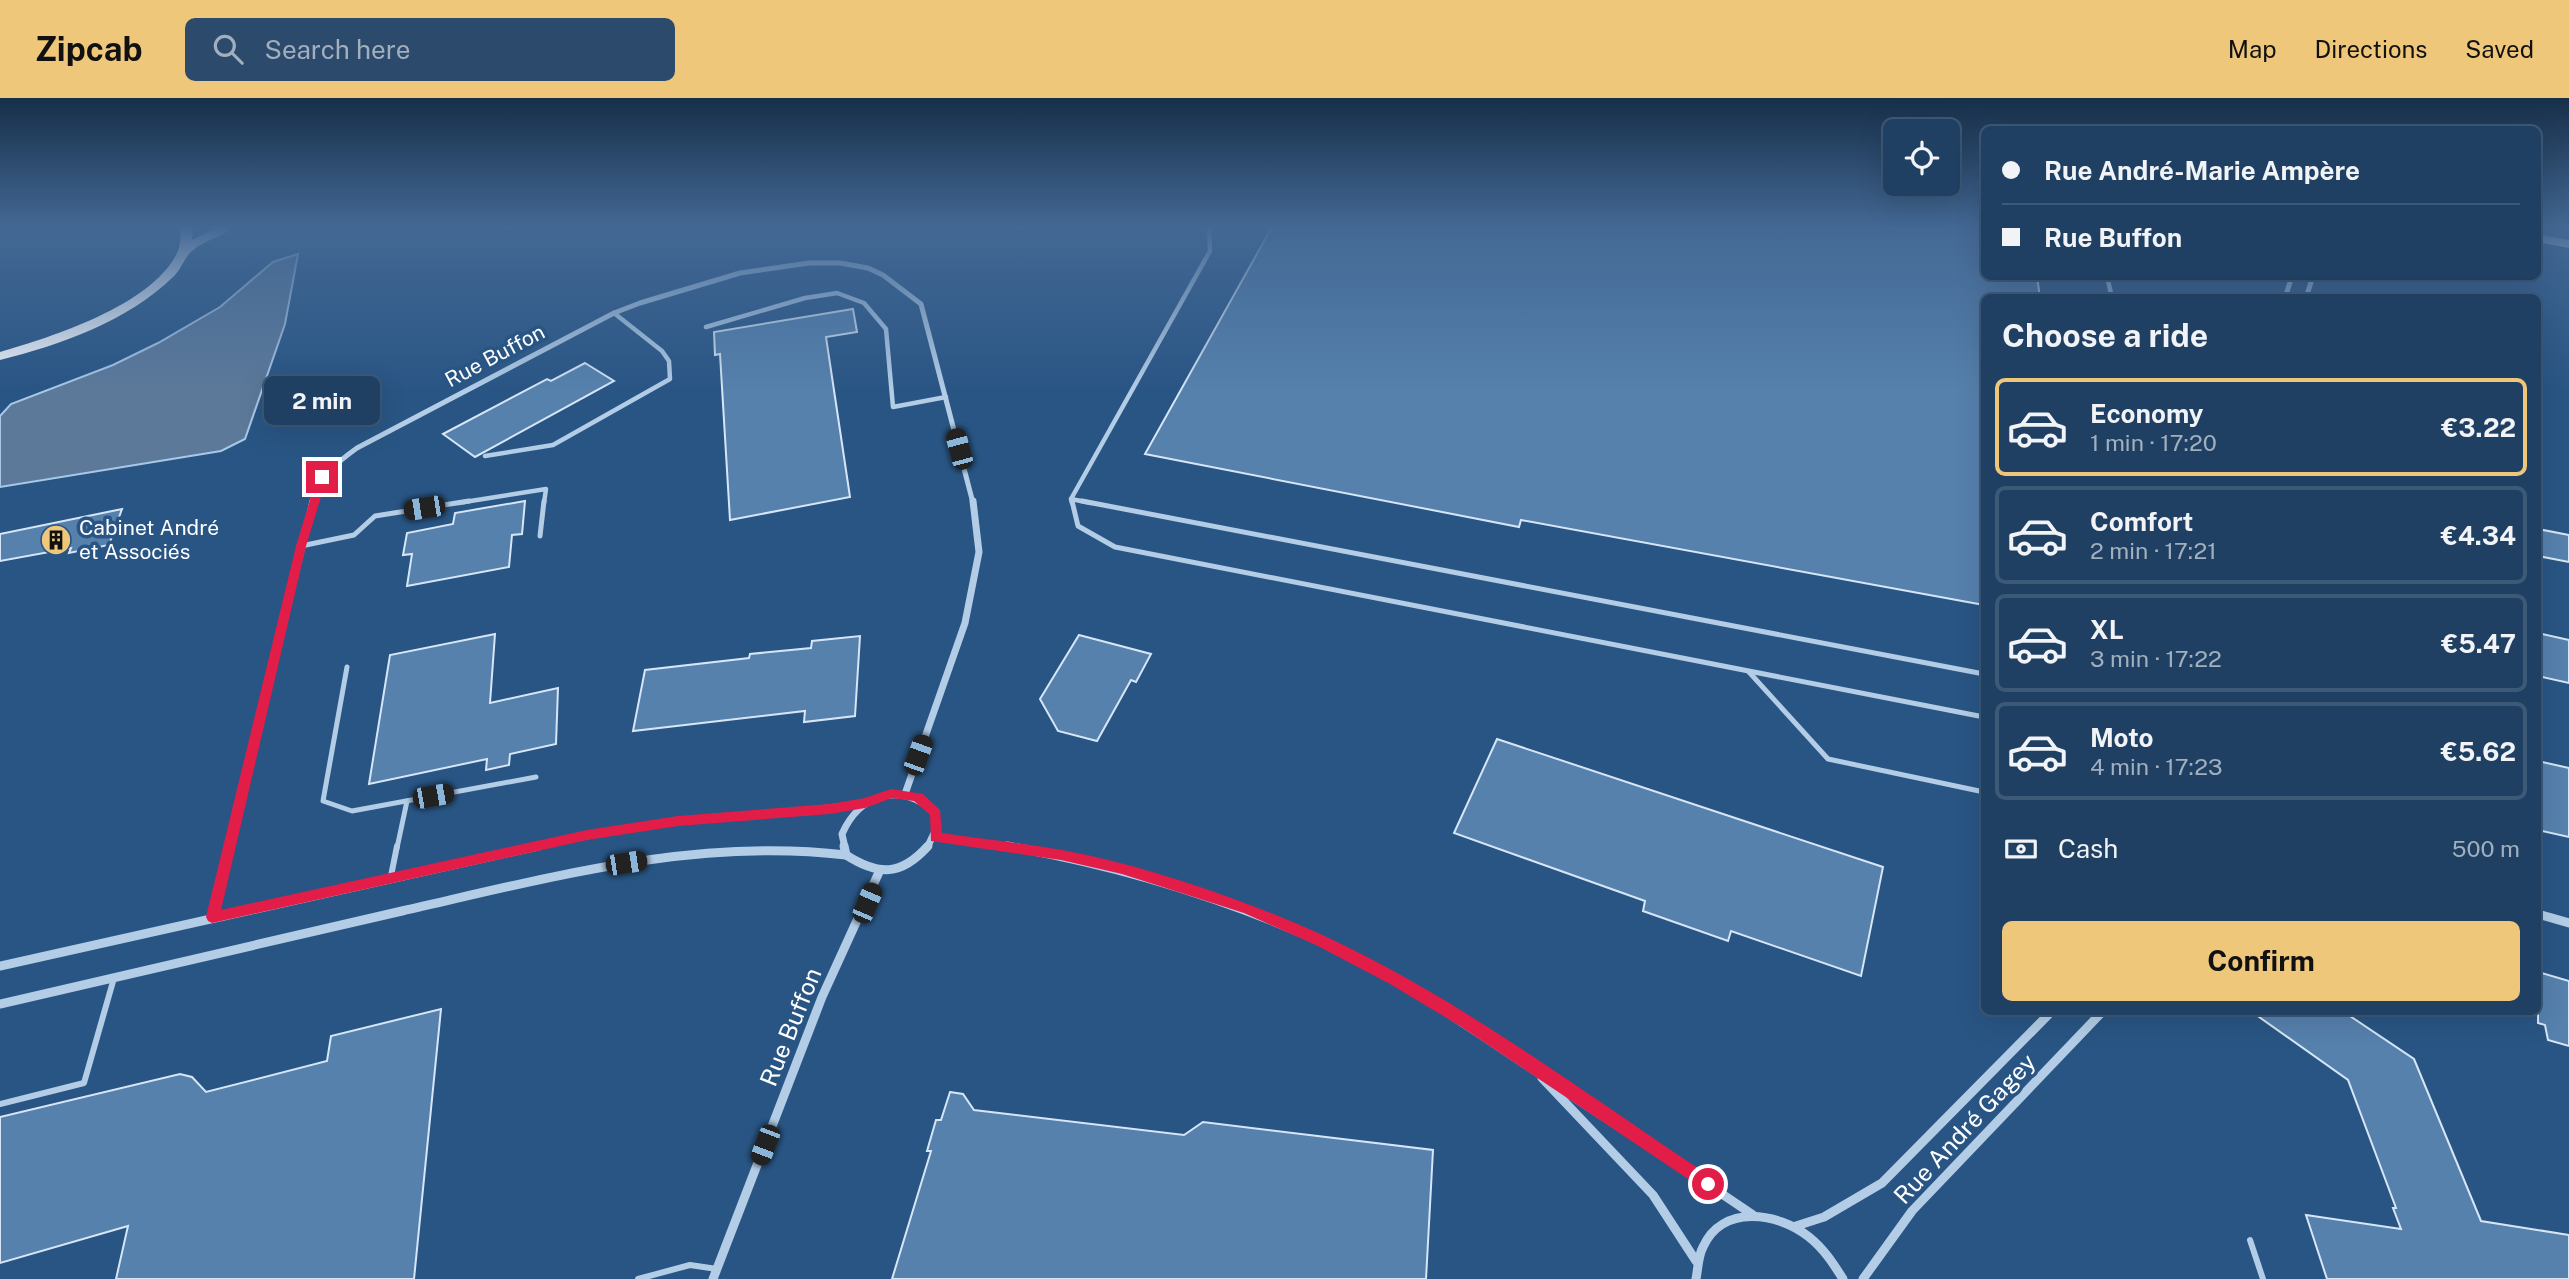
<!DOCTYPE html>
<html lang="en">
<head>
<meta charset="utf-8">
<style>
	body { margin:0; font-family:"Public Sans",sans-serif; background:#2c4b6c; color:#f1f3f6; height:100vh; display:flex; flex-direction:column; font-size:26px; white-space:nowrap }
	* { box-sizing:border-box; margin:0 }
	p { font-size:23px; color:#a1afbe }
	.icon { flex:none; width:38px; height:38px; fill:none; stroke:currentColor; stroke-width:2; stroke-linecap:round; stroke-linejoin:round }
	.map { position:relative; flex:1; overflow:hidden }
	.sheet { position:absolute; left:1981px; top:196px; width:560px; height:721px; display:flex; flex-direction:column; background:#1f4063; border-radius:10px; box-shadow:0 7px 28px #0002,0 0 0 2px #3c5978 }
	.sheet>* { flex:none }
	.guide { position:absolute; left:1981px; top:28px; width:560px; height:154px; border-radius:10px; box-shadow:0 7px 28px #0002,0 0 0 2px #3c5978; display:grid; align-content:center; height:154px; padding:0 21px; background:#1f4063 }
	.buttons { position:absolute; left:1883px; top:21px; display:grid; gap:14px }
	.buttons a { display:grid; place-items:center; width:77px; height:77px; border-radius:10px; background:#1f4063; box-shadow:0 7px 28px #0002,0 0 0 2px #3c5978; font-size:35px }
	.end { position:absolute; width:32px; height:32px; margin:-16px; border:9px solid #e11d48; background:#fff; box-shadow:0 0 0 4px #fff }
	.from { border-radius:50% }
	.bubble { position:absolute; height:49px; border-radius:10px; background:#1f4063; box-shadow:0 7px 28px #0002,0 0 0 2px #3c5978; font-size:23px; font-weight:700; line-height:49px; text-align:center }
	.car { position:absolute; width:21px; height:42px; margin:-21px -10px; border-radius:9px; box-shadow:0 0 5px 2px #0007; background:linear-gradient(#222 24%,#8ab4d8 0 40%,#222 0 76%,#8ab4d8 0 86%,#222 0) }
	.guide b { display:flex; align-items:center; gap:24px; height:66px; font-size:26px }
	.guide b+b { border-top:2px solid #3c5978 }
	.guide i { width:18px; height:18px; background:#f1f3f6 }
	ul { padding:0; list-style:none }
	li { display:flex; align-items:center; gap:21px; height:98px; margin:0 14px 10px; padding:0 7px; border:4px solid #3c5978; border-radius:10px }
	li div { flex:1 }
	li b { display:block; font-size:26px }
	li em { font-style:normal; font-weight:700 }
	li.selected { border-color:#eec77a }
	li>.icon { width:63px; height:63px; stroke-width:1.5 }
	h2 { padding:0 21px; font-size:32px; line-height:84px }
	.pay { display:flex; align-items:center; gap:18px; height:77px; padding:0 21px; font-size:26px }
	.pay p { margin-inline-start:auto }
	.cta { display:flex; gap:14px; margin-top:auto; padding:14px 21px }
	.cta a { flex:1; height:80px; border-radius:10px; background:#eec77a; color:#111; font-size:28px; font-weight:700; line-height:80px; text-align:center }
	header { display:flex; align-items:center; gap:42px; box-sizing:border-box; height:98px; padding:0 35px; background:#eec77a; color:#111 }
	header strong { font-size:33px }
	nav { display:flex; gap:38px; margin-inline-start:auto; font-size:24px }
	.search { width:490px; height:63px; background:#2c4b6c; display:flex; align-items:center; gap:18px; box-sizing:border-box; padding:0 24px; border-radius:10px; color:#a1afbe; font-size:26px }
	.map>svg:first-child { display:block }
	.water { fill:#5c799a; stroke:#a8c8e7; stroke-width:2 }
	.building { fill:#5681ad; stroke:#d6e6f6; stroke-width:2 }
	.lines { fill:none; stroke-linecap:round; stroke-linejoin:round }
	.service-far2 { stroke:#b3cde7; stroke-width:4.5 }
	.service-far1 { stroke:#b3cde7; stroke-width:5 }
	.service { stroke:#b3cde7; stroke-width:6 }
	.minor-far2 { stroke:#b3cde7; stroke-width:5 }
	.minor-far1 { stroke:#b3cde7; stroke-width:7 }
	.minor { stroke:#b3cde7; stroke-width:9 }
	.primary { fill:#f4f8fe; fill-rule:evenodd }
	.route { fill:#e11d48 }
	.labels { text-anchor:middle; stroke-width:7; stroke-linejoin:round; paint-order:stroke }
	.street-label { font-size:21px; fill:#fff; stroke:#295584 }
	.poi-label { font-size:21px; fill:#fff; stroke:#295584; text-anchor:start }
	.near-street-label { font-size:24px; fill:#fff; stroke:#295584 }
</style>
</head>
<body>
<header>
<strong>Zipcab</strong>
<div class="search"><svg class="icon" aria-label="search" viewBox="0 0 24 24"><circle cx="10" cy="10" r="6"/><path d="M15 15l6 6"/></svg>Search here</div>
<nav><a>Map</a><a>Directions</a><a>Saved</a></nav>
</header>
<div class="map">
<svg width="2569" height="1181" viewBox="0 0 2569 1181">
	<rect width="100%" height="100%" fill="#295584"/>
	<path class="water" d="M298,156l-13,70 -40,115 -24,12 -221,36v-71l11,-12 102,-39 45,-22 62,-36 53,-45z"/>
	<g class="building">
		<path d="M1272,129h712v49h53l3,22h-56v307l-463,-85 -2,7 -374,-73z"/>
		<path d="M853,211l4,23 -31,5 24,160 -120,23 -10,-166 -5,1 -1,-23z"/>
		<path d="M585,265l29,18 -139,76 -32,-23 104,-55 4,2z"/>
		<path d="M525,403l-3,33 -10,1 -3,32 -102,19 5,-32 -9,1 4,-22 46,-9 2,-11z"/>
		<path d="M122,411l-13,36 -40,8 2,-5 -71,13v-27z"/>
		<path d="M2538,431l31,6v27l-31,-6z"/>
		<path d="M2538,535l31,7v43l-31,-7z"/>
		<path d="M495,536l-5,69 68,-15 -2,56 -46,10 -1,11 -23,5 1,-11 -118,25 21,-129z"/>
		<path d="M1079,537l72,19 -15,28 -5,-2 -34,61 -39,-10 -18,-32z"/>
		<path d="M860,538l-5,80 -51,6 1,-11 -172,20 12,-61 104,-12 1,-4 61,-6 1,-7z"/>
		<path d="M1497,641l386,128 -22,109 -130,-45 -3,10 -85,-30 2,-10 -191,-68z"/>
		<path d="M2538,663l31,7v69l-31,-7z"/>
		<path d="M2538,874l31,9v65l-21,-6 -3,-15 -7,-2z"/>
		<path d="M441,911l-27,270h-298l12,-53 -128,37v-146l180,-43 12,3 14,15 121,-31 4,-25z"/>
		<path d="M2252,914h92l70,47 67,162 88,14v44h-242l-21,-64 95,14 -8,-21h3l-48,-128z"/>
		<path d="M950,994l13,2 11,16 210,25 19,-13 230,28 -7,129h-534l39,-128h-4l9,-31h5z"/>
	</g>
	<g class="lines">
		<g class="service-far2">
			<path d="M2107,178l5,22"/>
			<path d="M706,229l99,-29 32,-5 27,10 22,26 7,78 53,-10"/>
			<path d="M485,358l68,-11 117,-66 -1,-18 -7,-10 -48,-38"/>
			<path d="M1071,401l20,4"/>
			<path d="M458,405l88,-14 -2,14"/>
			<path d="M1072,405l-1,-4 139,-248 -1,-24"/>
		</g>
		<g class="service-far1">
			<path d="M1072,403l6,25 37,21 869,170"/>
			<path d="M1082,403l902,173"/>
			<path d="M540,438l4,-35"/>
			<path d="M301,448l53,-11 21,-19 94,-15"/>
			<path d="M347,569l-24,134 29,10 184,-34"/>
			<path d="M1749,574l79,87 156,33"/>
			<path d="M397,750l10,-47"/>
		</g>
		<g class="service">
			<path d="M391,778l6,-30"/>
			<path d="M0,1006l84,-21 30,-105"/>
			<path d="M2250,1142l13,39"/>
			<path d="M638,1181l52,-14 27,4"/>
		</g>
		<g class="minor-far2">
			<path d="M2285,200l7,-22"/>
			<path d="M2306,200l7,-22"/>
			<path d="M313,405c6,-26 23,-40 44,-55l257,-135 26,-10 100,-30 69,-10h31l28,5 15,7 38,29 52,199"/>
		</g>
		<g class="minor-far1">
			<path d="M905,696l60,-171 14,-71 -6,-51"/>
			<path d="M936,739l81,11"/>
			<path d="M229,750l84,-347"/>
			<path d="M530,750c49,-11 98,-21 148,-27 62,-8 125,-7 187,-18"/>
			<path d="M845,750l-3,-14c18,-41 59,-52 92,-22l2,17 -9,19"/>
		</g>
		<g class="minor">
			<path d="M844,748l2,9c33,21 55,21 82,-9"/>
			<path d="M1007,748c115,20 226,54 332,104 70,34 133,79 198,122 71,49 145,94 216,143"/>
			<path d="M2538,816l31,9"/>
			<path d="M212,819l17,-71"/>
			<path d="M0,868l538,-120"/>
			<path d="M0,906c134,-31 268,-62 402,-93 146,-33 293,-74 444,-56"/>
			<path d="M1542,980l111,117 43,66"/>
			<path d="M1796,1128l28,-9 58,-34 169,-171"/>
			<path d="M713,1181l109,-282 58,-127"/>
			<path d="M1696,1181c2,-10 2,-23 7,-32 19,-43 75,-35 106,-10 15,12 24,26 34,42"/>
			<path d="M1863,1181l49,-68 190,-199"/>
		</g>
		<g class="primary">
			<path d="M181,129h12l-1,13 26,-13h15c-11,11 -30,13 -41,24 -8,7 -11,19 -19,26 -45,44 -113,68 -173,83v-8c52,-15 152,-47 177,-99 4,-7 3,-18 4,-26z"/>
			<path d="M2538,136l31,6v8l-31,-6z"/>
		</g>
	</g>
	<linearGradient id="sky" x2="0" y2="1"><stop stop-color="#172f49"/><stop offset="0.44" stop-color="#436894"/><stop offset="1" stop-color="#436894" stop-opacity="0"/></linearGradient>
	<rect width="2569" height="294" fill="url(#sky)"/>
	<path class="route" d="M322,376l5,3 -21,69 -85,364 366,-80 91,-14 152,-12 35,-6 26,-9 32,5 17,16 2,23c40,6 81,10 120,17 64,12 128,32 188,55 169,62 315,175 464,274v10h-11l-243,-163 -70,-42 -74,-39 -72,-32 -122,-39 -61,-14 -130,-19 -1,-26 -16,-14 -22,-3 -27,10 -35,6 -152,12 -91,14 -375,83 -4,-2 -2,-4 90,-371 21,-69z"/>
	<defs>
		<g id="building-disc" transform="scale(1.575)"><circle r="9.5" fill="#eec77a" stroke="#295584"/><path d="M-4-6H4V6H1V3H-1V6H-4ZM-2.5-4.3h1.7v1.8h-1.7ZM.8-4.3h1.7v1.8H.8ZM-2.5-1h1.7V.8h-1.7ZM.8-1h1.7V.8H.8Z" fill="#111"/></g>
	</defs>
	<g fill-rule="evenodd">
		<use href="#building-disc" x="56" y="442"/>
	</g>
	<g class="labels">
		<g class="street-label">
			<text transform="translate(495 258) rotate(-28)" y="7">Rue Buffon</text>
		</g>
		<g class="poi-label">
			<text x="79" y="437">Cabinet André<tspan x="79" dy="24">et Associés</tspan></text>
		</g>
		<g class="near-street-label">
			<text transform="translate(791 929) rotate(-68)" y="8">Rue Buffon</text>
			<text transform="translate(1965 1031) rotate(-47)" y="8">Rue André Gagey</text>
		</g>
	</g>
</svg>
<div class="buttons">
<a><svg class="icon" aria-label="locate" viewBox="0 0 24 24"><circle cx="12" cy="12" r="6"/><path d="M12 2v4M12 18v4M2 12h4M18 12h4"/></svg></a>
</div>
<i class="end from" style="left:1708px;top:1086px"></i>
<i class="end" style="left:322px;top:379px"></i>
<div class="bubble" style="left:264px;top:278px;width:116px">2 min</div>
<i class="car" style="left:959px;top:351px;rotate:345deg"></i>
<i class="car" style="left:424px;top:410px;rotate:261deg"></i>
<i class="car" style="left:918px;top:657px;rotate:20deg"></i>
<i class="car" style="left:433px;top:698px;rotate:80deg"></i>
<i class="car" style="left:626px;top:765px;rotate:81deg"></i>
<i class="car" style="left:867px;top:805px;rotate:23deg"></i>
<i class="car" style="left:765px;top:1047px;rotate:201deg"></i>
<div class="guide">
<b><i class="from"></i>Rue André-Marie Ampère</b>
<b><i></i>Rue Buffon</b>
</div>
<section class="sheet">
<h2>Choose a ride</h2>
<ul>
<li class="selected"><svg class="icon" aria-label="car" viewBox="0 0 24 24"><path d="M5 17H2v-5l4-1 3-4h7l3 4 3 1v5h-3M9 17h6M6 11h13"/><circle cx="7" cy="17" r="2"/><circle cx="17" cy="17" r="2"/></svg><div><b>Economy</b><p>1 min · 17:20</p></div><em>€3.22</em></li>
<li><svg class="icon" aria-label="car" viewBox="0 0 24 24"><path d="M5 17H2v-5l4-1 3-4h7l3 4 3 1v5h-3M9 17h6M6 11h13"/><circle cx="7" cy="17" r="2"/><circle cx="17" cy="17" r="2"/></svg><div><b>Comfort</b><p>2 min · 17:21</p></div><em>€4.34</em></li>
<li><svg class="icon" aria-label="car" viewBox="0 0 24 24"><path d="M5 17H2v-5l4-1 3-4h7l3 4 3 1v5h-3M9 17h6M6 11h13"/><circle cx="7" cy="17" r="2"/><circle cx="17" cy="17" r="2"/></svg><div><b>XL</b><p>3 min · 17:22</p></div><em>€5.47</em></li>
<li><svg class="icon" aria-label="car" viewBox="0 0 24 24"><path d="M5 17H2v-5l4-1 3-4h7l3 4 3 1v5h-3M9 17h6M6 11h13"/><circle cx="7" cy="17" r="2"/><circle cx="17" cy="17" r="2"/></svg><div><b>Moto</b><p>4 min · 17:23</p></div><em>€5.62</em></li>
</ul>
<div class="pay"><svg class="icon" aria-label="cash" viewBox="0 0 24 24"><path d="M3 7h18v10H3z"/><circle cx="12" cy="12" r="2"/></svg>Cash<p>500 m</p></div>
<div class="cta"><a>Confirm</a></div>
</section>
</div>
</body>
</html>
